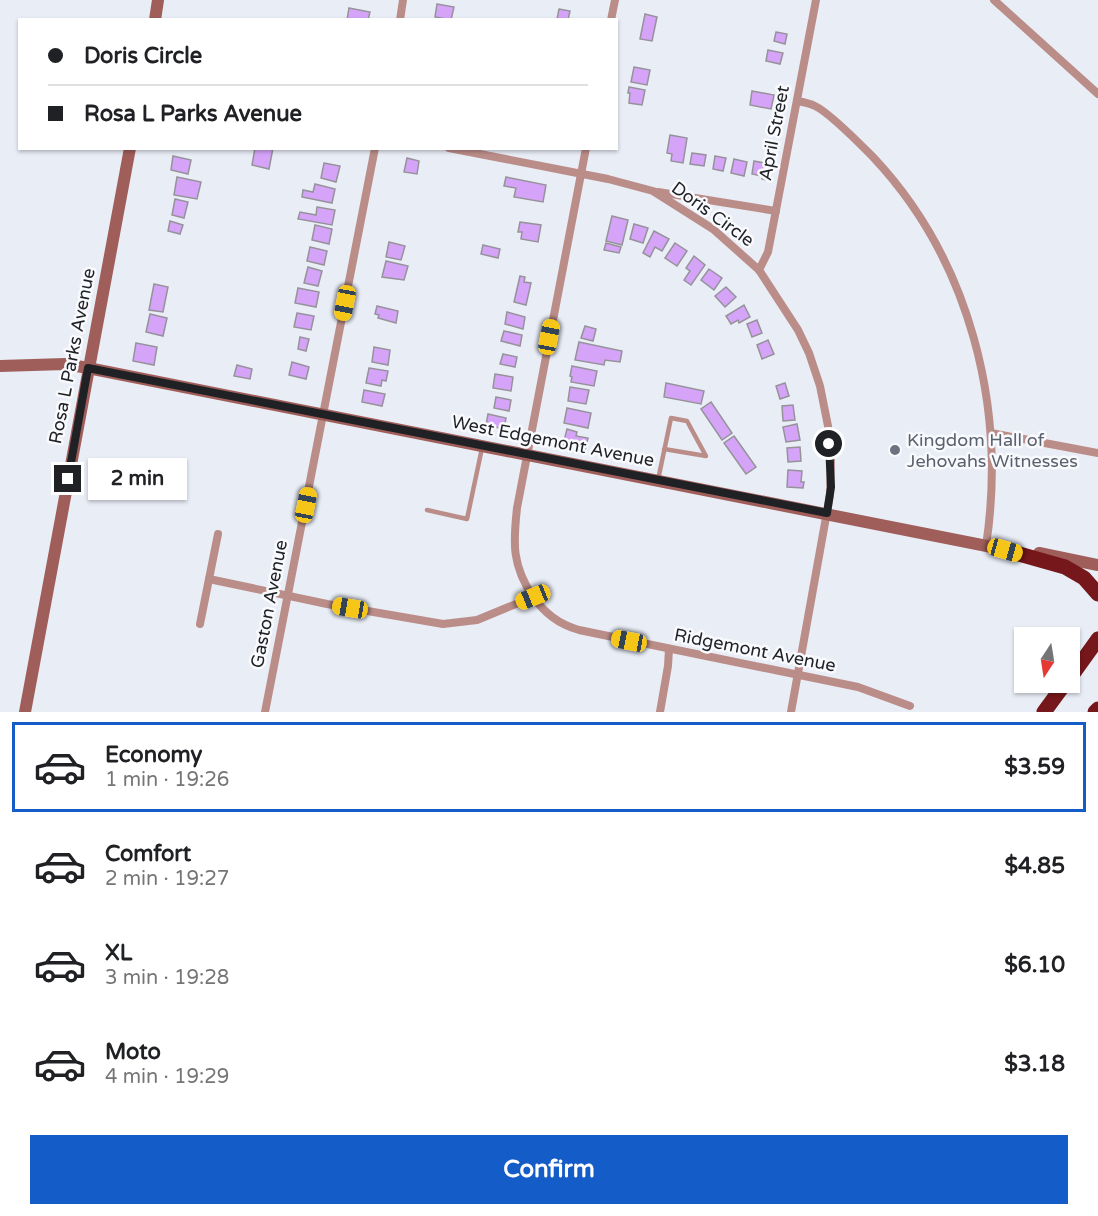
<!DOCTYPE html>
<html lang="en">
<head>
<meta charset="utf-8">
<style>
	body { margin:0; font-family:"Varela Round",sans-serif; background:#f6f6f6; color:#202124; height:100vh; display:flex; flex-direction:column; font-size:22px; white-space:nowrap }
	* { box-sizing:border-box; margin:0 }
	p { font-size:20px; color:#757577 }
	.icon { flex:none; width:33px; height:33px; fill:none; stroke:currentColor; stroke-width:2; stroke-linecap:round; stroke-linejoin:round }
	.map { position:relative; height:712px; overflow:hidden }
	.sheet { display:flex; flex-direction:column; background:#fff; flex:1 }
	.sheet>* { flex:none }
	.hud { position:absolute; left:18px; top:18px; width:600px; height:132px; border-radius:0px; box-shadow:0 2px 4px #0004; display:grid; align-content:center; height:132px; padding:0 30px; background:#fff }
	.needle { width:39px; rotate:192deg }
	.buttons { position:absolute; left:1014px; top:627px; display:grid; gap:12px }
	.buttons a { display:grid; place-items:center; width:66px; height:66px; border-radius:0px; background:#fff; box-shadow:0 2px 4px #0004; font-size:30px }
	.end { position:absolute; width:27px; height:27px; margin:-14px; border:8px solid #1f2124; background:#fff; box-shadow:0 0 0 3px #fff }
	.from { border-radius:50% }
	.bubble { position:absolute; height:42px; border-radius:0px; background:#fff; box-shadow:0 2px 4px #0004; font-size:20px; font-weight:800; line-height:42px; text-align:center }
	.car { position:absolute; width:18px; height:36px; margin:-18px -9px; border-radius:8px; box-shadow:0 0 4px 2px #0007; background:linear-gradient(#f5c518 24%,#345 0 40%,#f5c518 0 76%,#345 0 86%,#f5c518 0) }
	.hud b { display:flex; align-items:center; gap:21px; height:57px; font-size:22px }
	.hud b+b { border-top:2px solid #e0e0e0 }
	.hud i { width:15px; height:15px; background:#202124 }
	ul { padding:10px 0 0; list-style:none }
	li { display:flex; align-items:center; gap:18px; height:90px; margin:0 12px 9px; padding:0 18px; border:3px solid transparent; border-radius:0px }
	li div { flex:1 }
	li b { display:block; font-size:22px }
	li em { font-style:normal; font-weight:800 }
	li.current { border-color:#145dc8 }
	li>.icon { width:54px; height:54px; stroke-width:1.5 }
	.cta { display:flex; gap:12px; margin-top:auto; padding:12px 30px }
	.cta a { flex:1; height:69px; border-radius:0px; background:#145dc8; color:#fff; font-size:24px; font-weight:800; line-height:69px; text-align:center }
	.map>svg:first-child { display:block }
	.building { fill:#d5a4f9; stroke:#96929a; stroke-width:1.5 }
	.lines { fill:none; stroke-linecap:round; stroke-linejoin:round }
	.lane { stroke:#bb8d89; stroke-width:4.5 }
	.street { stroke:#bb8d89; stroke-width:8 }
	.secondary { stroke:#a05e5a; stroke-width:12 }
	.highway { stroke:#75171b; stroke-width:15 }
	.route { stroke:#1f2124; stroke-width:8 }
	.worship-dot { fill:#6b7280; stroke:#f9fafe; stroke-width:2 }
	.labels { text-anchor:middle; stroke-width:5; stroke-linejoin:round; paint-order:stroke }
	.street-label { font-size:18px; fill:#1f2124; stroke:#f9fafe }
	.worship-label { font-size:18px; fill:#5b616d; stroke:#f9fafe; text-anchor:start }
</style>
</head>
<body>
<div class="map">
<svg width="1098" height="712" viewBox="0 0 1098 712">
	<rect width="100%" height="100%" fill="#e9edf6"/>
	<g class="building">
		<path d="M437,4l17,3 -3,13 -16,-3z"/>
		<path d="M349,8l21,4 -2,8h-21z"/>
		<path d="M559,9l11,2 -2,9 -11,-1z"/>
		<path d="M645,14l12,3 -5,24 -12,-2z"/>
		<path d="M776,32l11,2 -2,10 -11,-3z"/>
		<path d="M768,50l15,3 -3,11 -14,-3z"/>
		<path d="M634,67l16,3 -3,15 -16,-3z"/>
		<path d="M629,87l16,3 -3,15 -13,-2 1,-10h-2z"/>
		<path d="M752,91l22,4 -3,14 -21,-4z"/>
		<path d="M670,135l17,3 -4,25 -12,-2 1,-7 -5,-1z"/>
		<path d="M255,148h18l-4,21 -17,-4z"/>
		<path d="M692,153l14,2 -2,11 -14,-2z"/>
		<path d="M173,156l18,4 -3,14 -17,-4z"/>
		<path d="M715,156l11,2 -3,13 -10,-2z"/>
		<path d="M407,158l12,3 -2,13 -13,-2z"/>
		<path d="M734,159l13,3 -3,14 -13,-3z"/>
		<path d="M754,161l16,3 -3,16 -5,-1v-3l-10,-2z"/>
		<path d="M324,163l16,3 -4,16 -15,-4z"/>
		<path d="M177,177l24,5 -4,17 -23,-4z"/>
		<path d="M506,177l40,8 -3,17 -29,-5 2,-9 -12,-2z"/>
		<path d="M315,184l20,5 -3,14 -30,-6 1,-7 10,2z"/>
		<path d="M175,199l13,3 -4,16 -12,-3z"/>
		<path d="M317,207l18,3 -3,15 -34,-6 2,-7 16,3z"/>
		<path d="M612,216l16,4 -6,25 -16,-4z"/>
		<path d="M170,221l13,4 -3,9 -12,-3z"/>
		<path d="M520,222l21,3 -3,17 -17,-3 1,-7h-4z"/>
		<path d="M634,224l14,4 -5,15 -13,-4z"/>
		<path d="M315,225l17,4 -3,15 -17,-4z"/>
		<path d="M654,231l15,8 -7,12 -7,-4 -5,10 -7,-4z"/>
		<path d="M389,242l16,4 -4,14 -15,-3z"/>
		<path d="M606,243l15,4 -2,6 -15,-3z"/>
		<path d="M675,243l12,8 -10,15 -12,-8z"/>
		<path d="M483,245l17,4 -2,9 -17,-4z"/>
		<path d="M310,247l17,4 -3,14 -17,-4z"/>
		<path d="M694,256l11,9 -14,20 -7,-5 6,-9 -4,-3z"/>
		<path d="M386,261l22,5 -4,14 -22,-3z"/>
		<path d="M308,267l14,4 -4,15 -14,-3z"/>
		<path d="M709,269l13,9 -8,12 -13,-10z"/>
		<path d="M520,276l5,1 -1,5 7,1 -5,22 -12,-3z"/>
		<path d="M154,284l14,3 -5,25 -14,-2z"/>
		<path d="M726,287l10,10 -11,10 -10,-11z"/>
		<path d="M298,288l21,4 -3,15 -21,-4z"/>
		<path d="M744,305l6,12 -11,6 -1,-3 -7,4 -5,-8z"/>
		<path d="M377,306l21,5 -2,12 -18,-5 1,-3 -4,-1z"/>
		<path d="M507,312l18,5 -2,12 -18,-5z"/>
		<path d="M297,313l17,3 -3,14 -17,-3z"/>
		<path d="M150,314l17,4 -4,18 -17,-4z"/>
		<path d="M757,320l5,13 -10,4 -5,-13z"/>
		<path d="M585,326l11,3 -3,12 -12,-3z"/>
		<path d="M504,331l18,4 -2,11 -19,-5z"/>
		<path d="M300,337l9,2 -3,12 -8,-2z"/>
		<path d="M768,340l6,14 -12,5 -5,-14z"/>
		<path d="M579,342l43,9 -2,11 -15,-2 -1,5 -29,-5z"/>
		<path d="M136,343l21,4 -3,18 -21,-4z"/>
		<path d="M374,347l16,3 -2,15 -16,-3z"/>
		<path d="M503,354l14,3 -2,10 -15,-3z"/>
		<path d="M292,362l17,5 -3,12 -17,-4z"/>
		<path d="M237,365l15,4 -2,10 -16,-3z"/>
		<path d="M572,366l25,5 -3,15 -23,-4 1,-5 -2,-1z"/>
		<path d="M369,368l19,3 -2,10 -4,-1 -1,6 -15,-3z"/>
		<path d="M495,374l18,3 -2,14 -18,-3z"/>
		<path d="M666,383l38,8 -3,13 -37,-7z"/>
		<path d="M785,383l4,13 -9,3 -4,-13z"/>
		<path d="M570,387l19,3 -3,14 -18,-3z"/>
		<path d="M364,390l21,4 -3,12 -20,-4z"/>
		<path d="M496,397l15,3 -2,11 -15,-3z"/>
		<path d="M711,402l21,31 -10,7 -21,-31z"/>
		<path d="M793,405l2,15 -12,1 -1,-15z"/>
		<path d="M567,408l24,5 -3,15 -24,-5z"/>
		<path d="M488,414l18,4 -2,11 -18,-4z"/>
		<path d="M797,424l3,16 -14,2 -3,-15z"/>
		<path d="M567,429l10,3 -1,4 12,2 -3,12 -22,-5z"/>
		<path d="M734,436l22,31 -10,7 -22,-31z"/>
		<path d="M800,447l1,14 -13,1 -1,-14z"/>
		<path d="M788,470l14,1 -1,11h3l-1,6 -16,-1z"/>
	</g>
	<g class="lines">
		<g class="lane">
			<path d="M658,480l13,-62 16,3 19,35 -42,-7"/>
			<path d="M427,510l40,9 15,-71"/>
		</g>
		<g class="street">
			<path d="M994,0l104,94"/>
			<path d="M400,20l3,-20"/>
			<path d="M611,20l4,-20"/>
			<path d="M797,101c6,1 12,2 18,5 15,7 45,38 58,51 97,103 134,250 113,389"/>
			<path d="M449,148l159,31 45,12 60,38 46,41 39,60 11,23 11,33 8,40 3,35 -1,34 -39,217"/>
			<path d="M658,192l118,19"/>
			<path d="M759,270l9,-18 48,-252"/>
			<path d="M991,433l107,20"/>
			<path d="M209,579l118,25 116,20 34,-4 56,-23c12,16 25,27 46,33l279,57 52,19"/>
			<path d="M533,597c-21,-32 -20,-53 -16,-89l69,-360"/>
			<path d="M200,624l18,-90"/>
			<path d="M265,712l110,-564"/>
			<path d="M660,712l8,-46 1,-17"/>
		</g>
		<g class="secondary">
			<path d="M155,20l3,-20"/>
			<path d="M0,366l65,-2 23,4 924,183"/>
			<path d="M1039,553l59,12"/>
			<path d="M25,712l105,-564"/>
		</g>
		<g class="highway">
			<path d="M1005,550l60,17 19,11 14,16"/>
			<path d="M1070,678l28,-39"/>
			<path d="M1044,712l22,-30"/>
			<path d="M1095,712l3,-3"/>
		</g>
	</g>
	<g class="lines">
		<path class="route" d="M68,479l20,-111 739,145 4,-26 -2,-43"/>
	</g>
	<circle class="worship-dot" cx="895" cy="450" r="6"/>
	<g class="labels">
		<g class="street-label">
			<text transform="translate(774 133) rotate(-79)" y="6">April Street</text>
			<text transform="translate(713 214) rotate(36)" y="6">Doris Circle</text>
			<text transform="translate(72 356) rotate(-79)" y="6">Rosa L Parks Avenue</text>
			<text transform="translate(553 441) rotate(11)" y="6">West Edgemont Avenue</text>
			<text transform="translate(269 604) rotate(-79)" y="6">Gaston Avenue</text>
			<text transform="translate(755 650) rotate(11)" y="6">Ridgemont Avenue</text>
		</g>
		<g class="worship-label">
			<text x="907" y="446">Kingdom Hall of<tspan x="907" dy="21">Jehovahs Witnesses</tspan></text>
		</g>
	</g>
</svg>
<div class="buttons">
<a><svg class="needle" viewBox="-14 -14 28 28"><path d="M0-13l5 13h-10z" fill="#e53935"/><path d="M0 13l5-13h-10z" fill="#757577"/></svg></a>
</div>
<i class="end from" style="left:829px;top:444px"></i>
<i class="end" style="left:68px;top:479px"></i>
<div class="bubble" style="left:88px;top:458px;width:99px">2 min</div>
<i class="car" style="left:345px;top:303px;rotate:191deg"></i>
<i class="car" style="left:549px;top:337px;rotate:11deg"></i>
<i class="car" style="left:306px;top:505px;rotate:11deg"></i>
<i class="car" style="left:1005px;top:550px;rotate:106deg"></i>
<i class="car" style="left:533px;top:597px;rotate:248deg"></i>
<i class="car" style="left:350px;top:608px;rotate:280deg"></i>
<i class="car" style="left:629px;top:641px;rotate:281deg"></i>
<div class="hud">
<b><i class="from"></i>Doris Circle</b>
<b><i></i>Rosa L Parks Avenue</b>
</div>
</div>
<section class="sheet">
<ul>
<li class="current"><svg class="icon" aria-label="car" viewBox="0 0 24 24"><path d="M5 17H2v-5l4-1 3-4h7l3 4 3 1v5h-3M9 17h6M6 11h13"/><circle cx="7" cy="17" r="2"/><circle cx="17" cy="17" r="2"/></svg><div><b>Economy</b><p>1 min · 19:26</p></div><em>$3.59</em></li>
<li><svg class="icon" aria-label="car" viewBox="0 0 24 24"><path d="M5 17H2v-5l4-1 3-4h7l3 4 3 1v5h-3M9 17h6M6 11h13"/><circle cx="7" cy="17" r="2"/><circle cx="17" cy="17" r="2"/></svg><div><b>Comfort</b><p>2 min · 19:27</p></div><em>$4.85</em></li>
<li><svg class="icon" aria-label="car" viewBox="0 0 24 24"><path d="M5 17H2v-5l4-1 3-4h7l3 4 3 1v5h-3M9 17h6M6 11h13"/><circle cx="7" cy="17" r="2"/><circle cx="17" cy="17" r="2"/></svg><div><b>XL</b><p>3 min · 19:28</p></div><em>$6.10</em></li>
<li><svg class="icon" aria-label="car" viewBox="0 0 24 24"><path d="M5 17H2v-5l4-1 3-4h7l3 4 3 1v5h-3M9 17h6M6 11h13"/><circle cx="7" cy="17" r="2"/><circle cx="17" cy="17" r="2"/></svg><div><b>Moto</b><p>4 min · 19:29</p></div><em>$3.18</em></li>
</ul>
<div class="cta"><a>Confirm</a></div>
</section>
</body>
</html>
